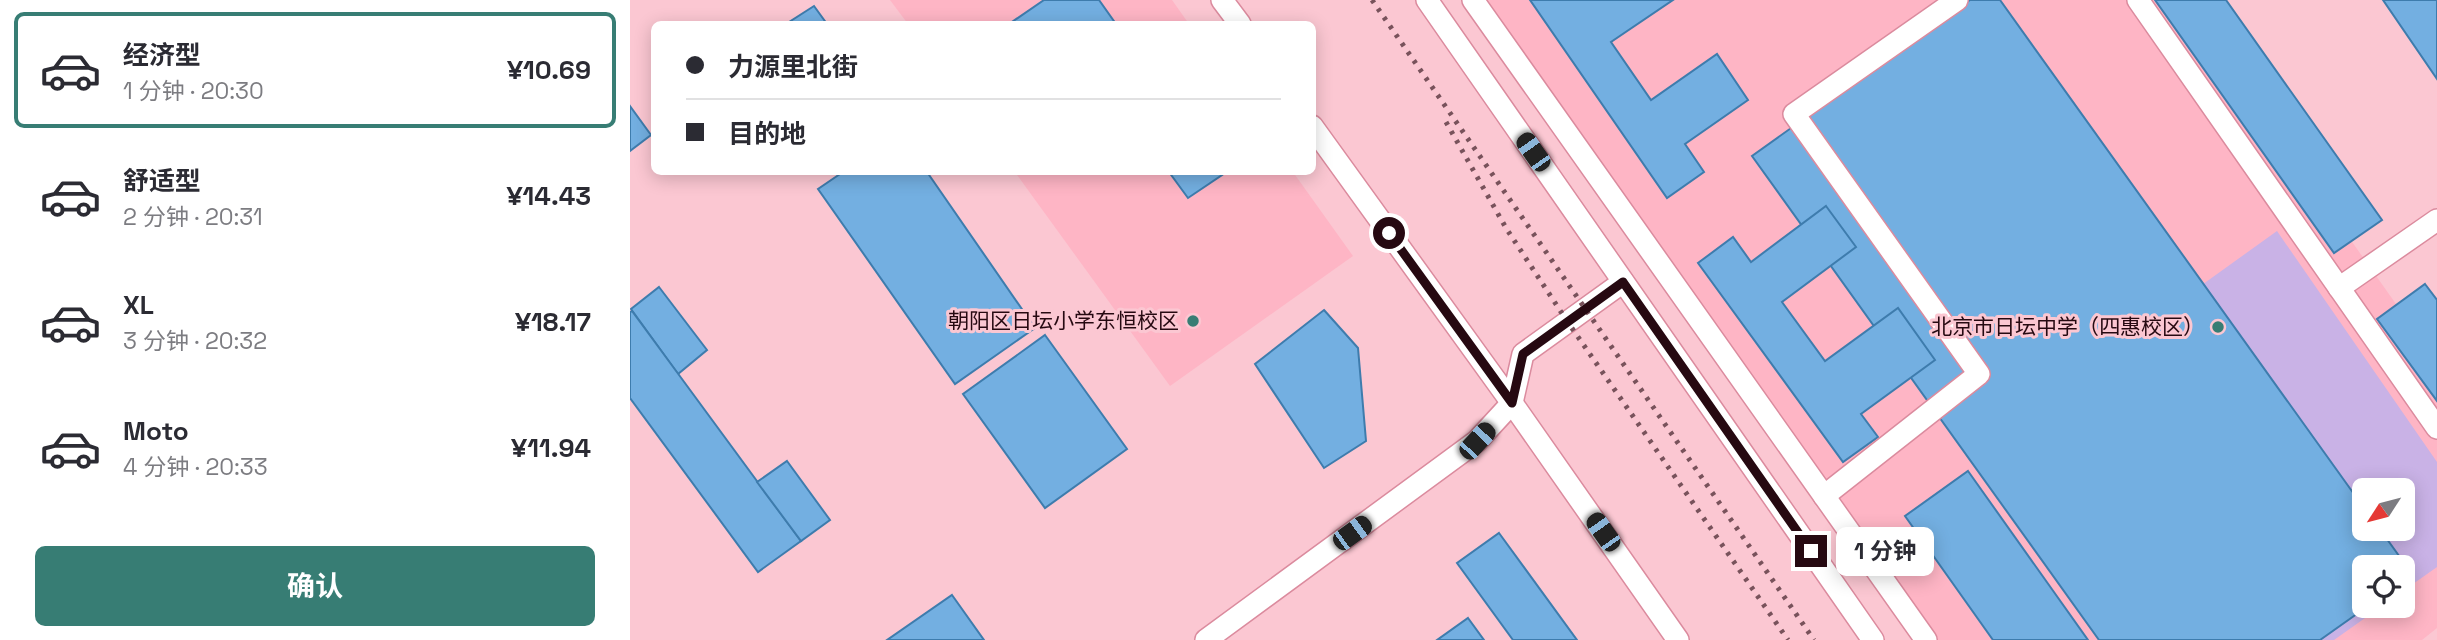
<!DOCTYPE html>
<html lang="zh">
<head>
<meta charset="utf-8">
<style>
	body { margin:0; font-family:"Space Grotesk","Noto Sans SC",sans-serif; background:#f7f7f7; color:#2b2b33; height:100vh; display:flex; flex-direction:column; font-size:26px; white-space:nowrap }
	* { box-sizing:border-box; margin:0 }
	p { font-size:23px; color:#7c7c81 }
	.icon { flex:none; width:38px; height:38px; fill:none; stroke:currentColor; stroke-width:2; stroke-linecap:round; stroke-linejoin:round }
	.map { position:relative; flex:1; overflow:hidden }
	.drawer { display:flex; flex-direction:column; background:#fff; width:630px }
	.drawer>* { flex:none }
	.banner { position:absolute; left:21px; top:21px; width:665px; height:154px; border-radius:10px; box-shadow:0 4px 18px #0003; display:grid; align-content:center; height:154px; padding:0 35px; background:#fff }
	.needle { width:46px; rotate:234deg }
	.controls { position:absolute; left:1722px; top:478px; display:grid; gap:14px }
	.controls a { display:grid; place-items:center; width:63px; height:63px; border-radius:10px; background:#fff; box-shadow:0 4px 18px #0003; font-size:35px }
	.end { position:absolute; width:32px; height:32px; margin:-16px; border:9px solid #260911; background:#fff; box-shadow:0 0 0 4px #fff }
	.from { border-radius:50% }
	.bubble { position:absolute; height:49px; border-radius:10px; background:#fff; box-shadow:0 4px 18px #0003; font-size:23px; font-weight:700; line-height:49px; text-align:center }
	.car { position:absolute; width:21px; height:42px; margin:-21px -10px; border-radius:9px; box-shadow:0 0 5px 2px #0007; background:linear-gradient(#222 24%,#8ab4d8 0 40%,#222 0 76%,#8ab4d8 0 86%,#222 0) }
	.banner b { display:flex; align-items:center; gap:24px; height:66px; font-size:26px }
	.banner b+b { border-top:2px solid #e1e1e2 }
	.banner i { width:18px; height:18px; background:#2b2b33 }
	ul { padding:12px 0 0; list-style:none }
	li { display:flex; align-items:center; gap:21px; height:116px; margin:0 14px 10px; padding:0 21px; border:4px solid transparent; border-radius:10px }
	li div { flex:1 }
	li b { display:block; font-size:26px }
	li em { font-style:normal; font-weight:700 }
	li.on { border-color:#377d74 }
	li>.icon { width:63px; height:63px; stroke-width:1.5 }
	.cta { display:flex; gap:14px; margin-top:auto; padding:14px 35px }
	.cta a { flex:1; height:80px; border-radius:10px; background:#377d74; color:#fff; font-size:28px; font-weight:700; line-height:80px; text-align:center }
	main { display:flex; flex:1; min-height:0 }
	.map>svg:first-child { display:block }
	.built { fill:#feb5c5; fill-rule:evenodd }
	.green { fill:#c9b2e6; fill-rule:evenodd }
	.building { fill:#73afe1; stroke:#3e7cad; stroke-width:2 }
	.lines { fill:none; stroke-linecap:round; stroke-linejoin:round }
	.street-casing { stroke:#db8b9e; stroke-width:24 }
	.street { stroke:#fff; stroke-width:21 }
	.rail { stroke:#78525b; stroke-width:5; stroke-dasharray:3.5 7; stroke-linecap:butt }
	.route { stroke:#260911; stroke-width:9 }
	.poi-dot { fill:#377d74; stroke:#fbc7d2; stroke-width:2.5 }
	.labels { text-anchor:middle; stroke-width:6; stroke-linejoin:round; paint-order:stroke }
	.poi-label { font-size:21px; fill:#260911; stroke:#fbc7d2; text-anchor:end }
</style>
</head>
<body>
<main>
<section class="drawer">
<ul>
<li class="on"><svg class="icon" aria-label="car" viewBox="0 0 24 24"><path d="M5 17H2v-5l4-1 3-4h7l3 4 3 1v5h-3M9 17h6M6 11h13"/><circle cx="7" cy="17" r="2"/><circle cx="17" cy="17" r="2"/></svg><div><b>经济型</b><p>1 分钟 · 20:30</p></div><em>¥10.69</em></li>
<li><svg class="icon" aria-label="car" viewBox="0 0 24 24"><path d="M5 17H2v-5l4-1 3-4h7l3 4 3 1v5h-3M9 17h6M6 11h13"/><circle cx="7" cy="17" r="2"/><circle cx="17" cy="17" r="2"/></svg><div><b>舒适型</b><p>2 分钟 · 20:31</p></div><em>¥14.43</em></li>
<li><svg class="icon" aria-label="car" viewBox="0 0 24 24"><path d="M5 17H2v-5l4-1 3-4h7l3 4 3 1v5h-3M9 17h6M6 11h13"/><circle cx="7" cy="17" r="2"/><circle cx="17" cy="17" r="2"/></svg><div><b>XL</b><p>3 分钟 · 20:32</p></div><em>¥18.17</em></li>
<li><svg class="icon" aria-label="car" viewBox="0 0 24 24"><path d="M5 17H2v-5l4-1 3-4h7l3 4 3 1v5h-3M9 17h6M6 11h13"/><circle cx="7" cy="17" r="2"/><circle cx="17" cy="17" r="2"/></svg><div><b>Moto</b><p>4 分钟 · 20:33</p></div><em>¥11.94</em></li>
</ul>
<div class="cta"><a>确认</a></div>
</section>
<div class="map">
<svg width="1807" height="640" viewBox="0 0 1807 640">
	<rect width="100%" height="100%" fill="#fbc7d2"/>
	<g class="built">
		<path d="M260,0h282l17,24h-281z"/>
		<path d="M850,0h701l256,362v266l-15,12h-489zM1734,490h39v38h-39zM1734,567h39v39h-39z"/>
		<path d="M385,172h278l60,84 -183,130z"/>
	</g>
	<path class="green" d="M1647,231l160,231v105l-34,24v-24h-39v39h18l-48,34h-134l-164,-236zM1734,490h39v38h-39z"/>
	<g class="building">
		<path d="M414,0h55l17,24h-107z"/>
		<path d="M900,0h143l-62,42 40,58 66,-46 31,46 -63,44 19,28 -37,26z"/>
		<path d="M1340,0h30l364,508v20h15l33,46 -9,6v-13h-39v39h4l-48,34h-221l-347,-484z"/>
		<path d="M1525,0h71l156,220 -48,33z"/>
		<path d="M1753,0h54v79z"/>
		<path d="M184,6l13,18h-41z"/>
		<path d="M0,106l21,29 -21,16z"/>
		<path d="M213,172h84l108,156 -80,56 -137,-195z"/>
		<path d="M539,172h50l3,3 -34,23z"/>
		<path d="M1196,206l30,41 -74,55 43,59 73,-53 37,52 -74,54 17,23 -35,25 -145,-199 35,-26 18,25z"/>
		<path d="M1795,284l12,16v101l-60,-82z"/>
		<path d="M29,287l48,63 -29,24 -47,-65z"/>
		<path d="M694,310l34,38 8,93 -42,27 -69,-104z"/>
		<path d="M2,311l169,230 -43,31 -128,-174v-86z"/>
		<path d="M415,335l82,114 -82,59 -82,-114z"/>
		<path d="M157,461l43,59 -29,21 -44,-59z"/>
		<path d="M1338,471l120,169h-95l-88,-124z"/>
		<path d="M869,533l78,107h-64l-56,-77z"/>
		<path d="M322,595l32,45h-97z"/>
		<path d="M838,618l16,22h-47z"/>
	</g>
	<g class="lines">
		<g class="street-casing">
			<g id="street">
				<path d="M592,0l18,24"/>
				<path d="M797,0l446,640"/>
				<path d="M843,0l453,640"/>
				<path d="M1508,0l299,428"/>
				<path d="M682,126l200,277 166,237"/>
				<path d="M1709,288l98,-68"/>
				<path d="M1194,496l155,-122 -185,-260 163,-114"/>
				<path d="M576,640l271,-199 35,-38 11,-49 100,-72"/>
			</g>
		</g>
		<use href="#street" class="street"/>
		<g class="rail">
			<path d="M742,0l442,640"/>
			<path d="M816,122l60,106 61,93 221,319"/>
		</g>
	</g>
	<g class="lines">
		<path class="route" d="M759,233l123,170 11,-49 100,-72 188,269"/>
	</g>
	<g class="poi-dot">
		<circle cx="563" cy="321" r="7"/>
		<circle cx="1588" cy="327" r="7"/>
	</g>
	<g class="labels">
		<g class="poi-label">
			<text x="549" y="328">朝阳区日坛小学东恒校区</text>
			<text x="1574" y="334">北京市日坛中学（四惠校区）</text>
		</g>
	</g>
</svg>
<div class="controls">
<a><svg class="needle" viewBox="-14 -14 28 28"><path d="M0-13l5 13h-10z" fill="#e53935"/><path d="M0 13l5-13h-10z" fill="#7c7c81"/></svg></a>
<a><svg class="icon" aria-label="locate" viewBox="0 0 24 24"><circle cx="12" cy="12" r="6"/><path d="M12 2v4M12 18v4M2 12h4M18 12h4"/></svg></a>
</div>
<i class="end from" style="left:759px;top:233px"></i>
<i class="end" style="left:1181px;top:551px"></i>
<div class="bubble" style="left:1206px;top:527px;width:98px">1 分钟</div>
<i class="car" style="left:903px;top:152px;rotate:325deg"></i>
<i class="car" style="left:847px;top:441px;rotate:43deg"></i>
<i class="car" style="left:973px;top:532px;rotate:325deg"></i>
<i class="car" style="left:722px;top:533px;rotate:54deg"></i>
<div class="banner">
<b><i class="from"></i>力源里北街</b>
<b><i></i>目的地</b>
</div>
</div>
</main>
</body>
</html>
